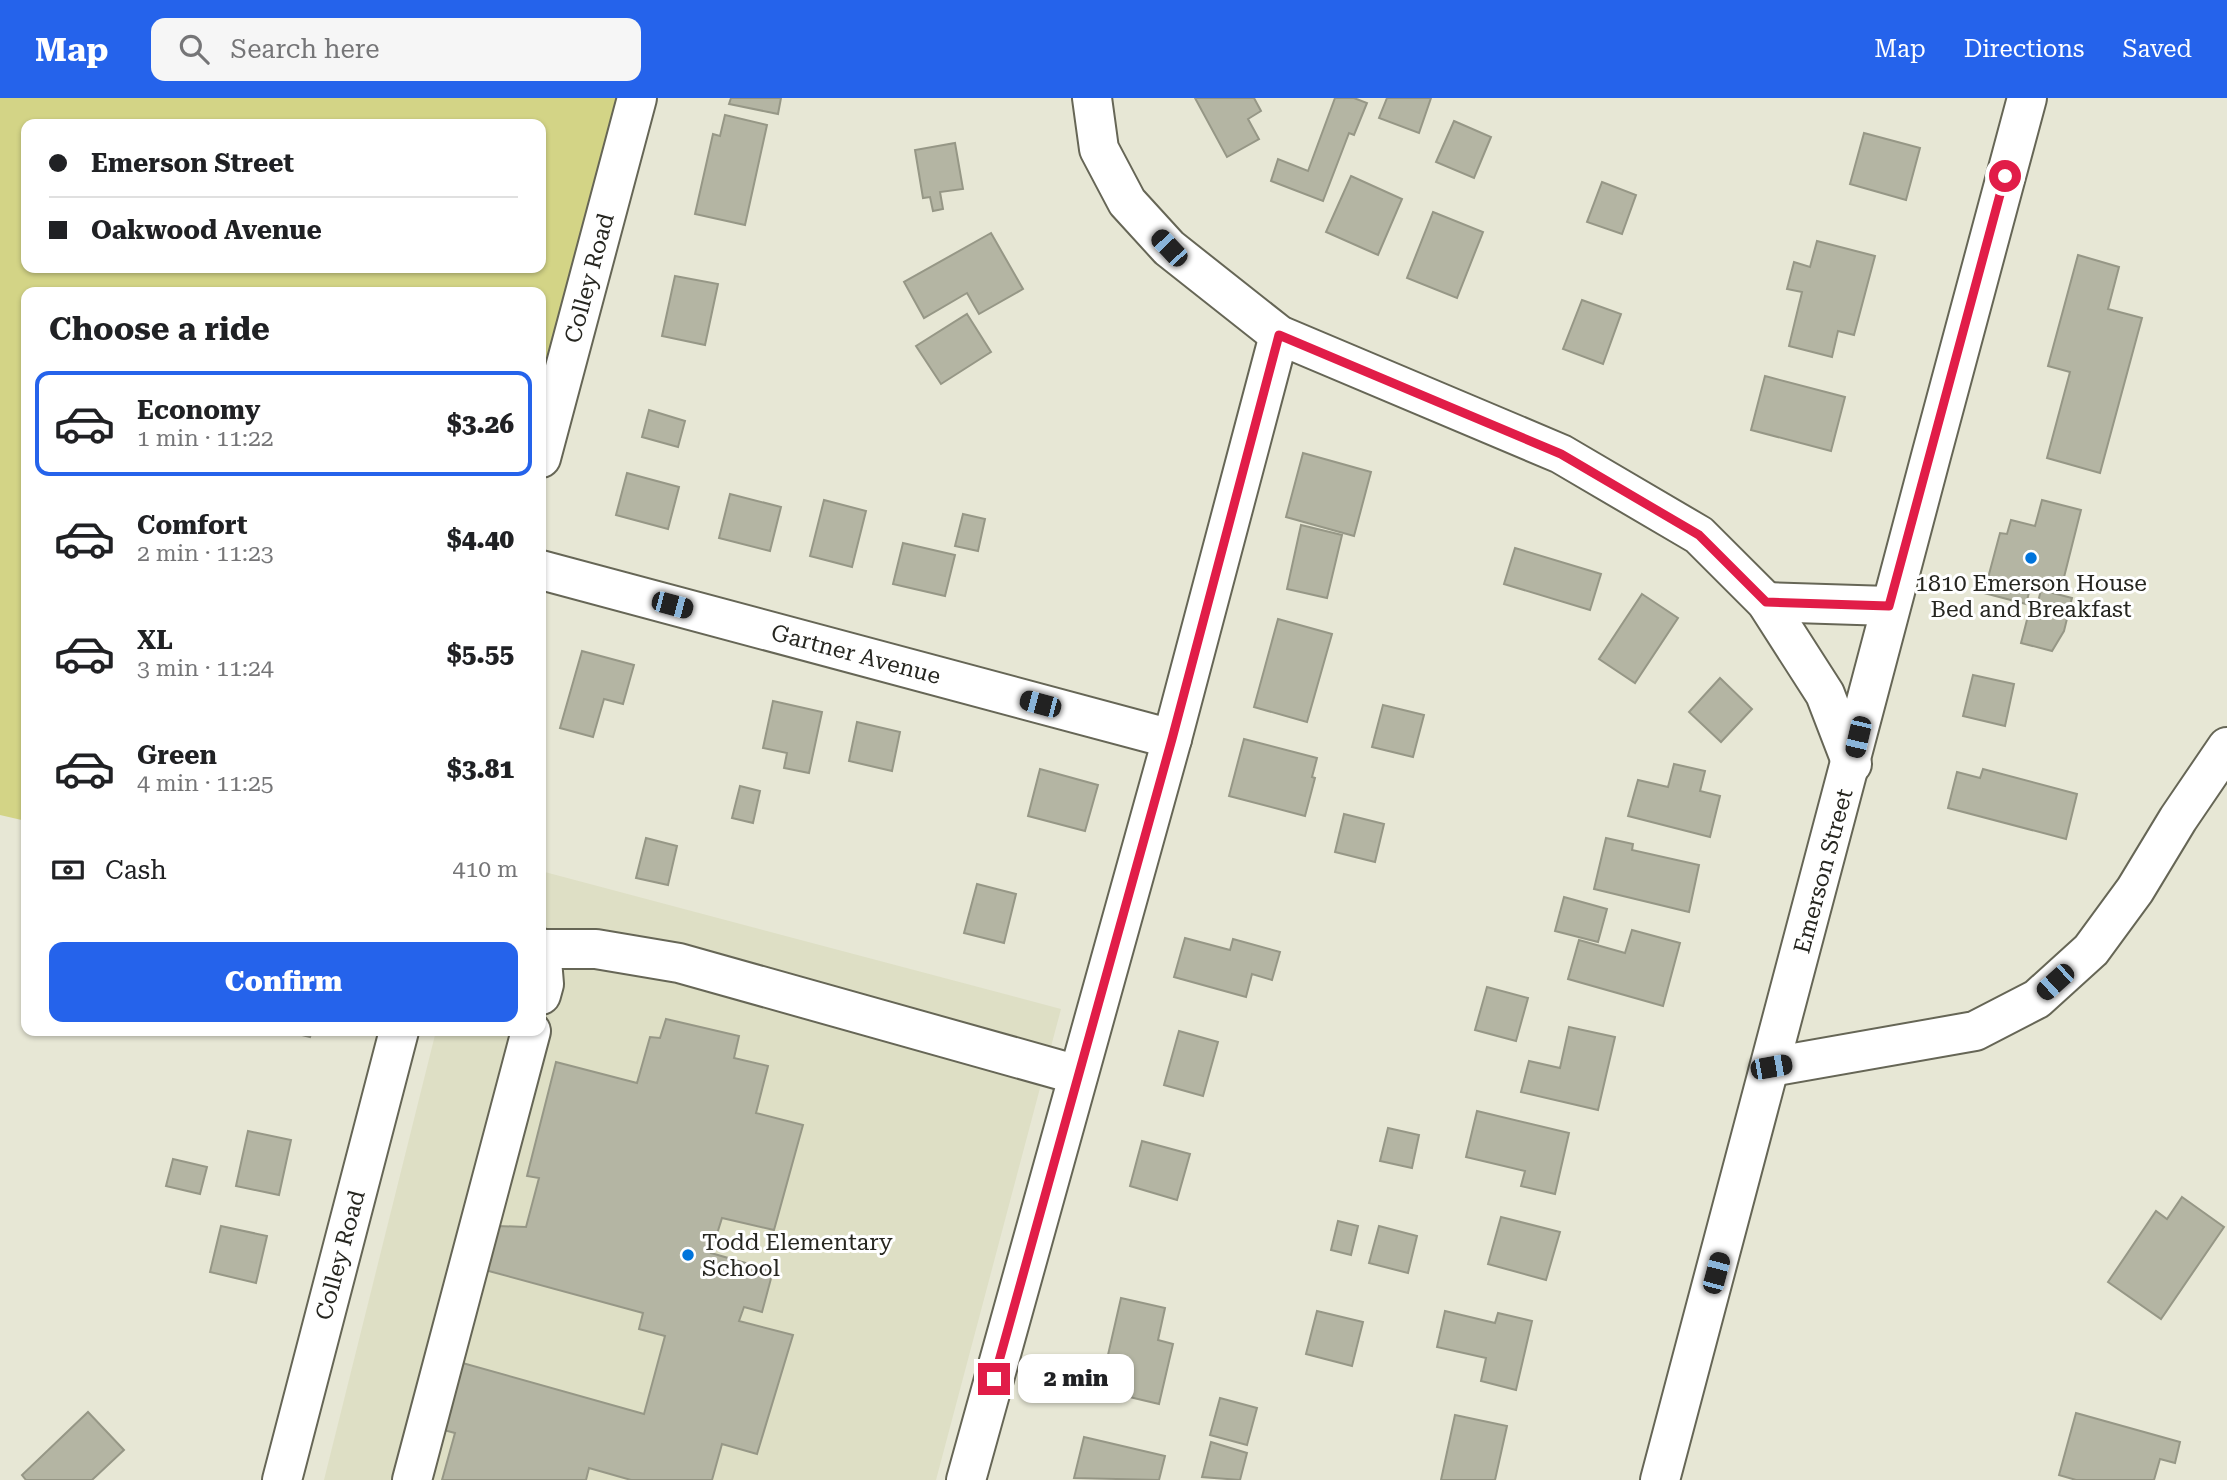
<!DOCTYPE html>
<html lang="en">
<head>
<meta charset="utf-8">
<style>
	body { margin:0; font-family:"Roboto Serif",serif; background:#f6f6f6; color:#202124; height:100vh; display:flex; flex-direction:column; font-size:26px; white-space:nowrap }
	* { box-sizing:border-box; margin:0 }
	p { font-size:23px; color:#757577 }
	.icon { flex:none; width:38px; height:38px; fill:none; stroke:currentColor; stroke-width:2; stroke-linecap:round; stroke-linejoin:round }
	.map { position:relative; flex:1; overflow:hidden }
	.drawer { position:absolute; left:21px; top:189px; width:525px; height:749px; display:flex; flex-direction:column; background:#fff; border-radius:14px; box-shadow:0 2px 5px #0004 }
	.drawer>* { flex:none }
	.banner { position:absolute; left:21px; top:21px; width:525px; height:154px; border-radius:14px; box-shadow:0 2px 5px #0004; display:grid; align-content:center; height:154px; padding:0 28px; background:#fff }
	.end { position:absolute; width:32px; height:32px; margin:-16px; border:9px solid #e11d48; background:#fff; box-shadow:0 0 0 4px #fff }
	.from { border-radius:50% }
	.bubble { position:absolute; height:49px; border-radius:14px; background:#fff; box-shadow:0 2px 5px #0004; font-size:23px; font-weight:800; line-height:49px; text-align:center }
	.car { position:absolute; width:21px; height:42px; margin:-21px -10px; border-radius:9px; box-shadow:0 0 5px 2px #0007; background:linear-gradient(#222 24%,#8ab4d8 0 40%,#222 0 76%,#8ab4d8 0 86%,#222 0) }
	.banner b { display:flex; align-items:center; gap:24px; height:66px; font-size:26px }
	.banner b+b { border-top:2px solid #e0e0e0 }
	.banner i { width:18px; height:18px; background:#202124 }
	ul { padding:0; list-style:none }
	li { display:flex; align-items:center; gap:21px; height:105px; margin:0 14px 10px; padding:0 14px; border:4px solid transparent; border-radius:14px }
	li div { flex:1 }
	li b { display:block; font-size:26px }
	li em { font-style:normal; font-weight:800 }
	li.current { border-color:#2563eb }
	li>.icon { width:63px; height:63px; stroke-width:1.5 }
	h2 { padding:0 28px; font-size:32px; line-height:84px }
	.pay { display:flex; align-items:center; gap:18px; height:77px; padding:0 28px; font-size:26px }
	.pay p { margin-inline-start:auto }
	.action { display:flex; gap:14px; margin-top:auto; padding:14px 28px }
	.action a { flex:1; height:80px; border-radius:14px; background:#2563eb; color:#fff; font-size:28px; font-weight:800; line-height:80px; text-align:center }
	header { display:flex; align-items:center; gap:42px; box-sizing:border-box; height:98px; padding:0 35px; background:#2563eb; color:#fff }
	header strong { font-size:33px }
	nav { display:flex; gap:38px; margin-inline-start:auto; font-size:24px }
	.search { width:490px; height:63px; background:#f6f6f6; display:flex; align-items:center; gap:18px; box-sizing:border-box; padding:0 24px; border-radius:14px; color:#757577; font-size:26px }
	.map>svg:first-child { display:block }
	.built { fill:#dedfc5 }
	.green { fill:#d3d486; fill-rule:evenodd }
	.building { fill:#b4b5a3; stroke:#969786; stroke-width:2 }
	.lines { fill:none; stroke-linecap:round; stroke-linejoin:round }
	.minor-casing { stroke:#666656; stroke-width:42 }
	.minor { stroke:#fff; stroke-width:38 }
	.route { stroke:#e11d48; stroke-width:9 }
	.poi-dot { fill:#0074db; stroke:#fff; stroke-width:2.5 }
	.labels { text-anchor:middle; stroke-width:6; stroke-linejoin:round; paint-order:stroke }
	.street-label { font-size:23px; fill:#262620; stroke:#fff }
	.poi-label { font-size:23px; fill:#262620; stroke:#fff }
</style>
</head>
<body>
<header>
<strong>Map</strong>
<div class="search"><svg class="icon" aria-label="search" viewBox="0 0 24 24"><circle cx="10" cy="10" r="6"/><path d="M15 15l6 6"/></svg>Search here</div>
<nav><a>Map</a><a>Directions</a><a>Saved</a></nav>
</header>
<div class="map">
<svg width="2227" height="1382" viewBox="0 0 2227 1382">
	<rect width="100%" height="100%" fill="#e7e7d5"/>
	<path class="built" d="M541,773l520,138 -125,471h-612l112,-449h105z"/>
	<path class="green" d="M0,0h637l-96,360v-166h-515v529l-26,-6zM26,26h515v144h-515z"/>
	<g class="building">
		<path d="M731,0h50l-3,16 -49,-10z"/>
		<path d="M1195,0h59l7,13 -13,8 11,20 -32,18z"/>
		<path d="M1335,0h19l13,5 -13,32 -5,-2 -26,68 -52,-20 7,-22 30,12z"/>
		<path d="M1387,0h44l-12,35 -40,-15z"/>
		<path d="M725,17l42,10 -22,100 -50,-11 18,-80 7,2z"/>
		<path d="M1454,23l37,16 -17,41 -38,-16z"/>
		<path d="M1864,35l56,15 -14,52 -56,-16z"/>
		<path d="M955,45l8,46 -23,3 3,17 -10,2 -3,-14 -7,1 -8,-48z"/>
		<path d="M1351,78l51,23 -24,56 -52,-23z"/>
		<path d="M1602,84l34,13 -14,39 -35,-12z"/>
		<path d="M1433,114l50,20 -26,66 -50,-20z"/>
		<path d="M991,135l32,56 -44,25 -12,-21 -43,25 -20,-36z"/>
		<path d="M1817,143l58,15 -21,79 -16,-4 -6,26 -43,-11 13,-54 -15,-3 7,-27 16,5z"/>
		<path d="M2078,157l41,12 -11,42 34,9 -42,155 -53,-15 23,-86 -22,-6z"/>
		<path d="M675,178l43,8 -13,61 -43,-9z"/>
		<path d="M1582,202l39,14 -18,50 -40,-15z"/>
		<path d="M967,216l24,38 -50,32 -25,-38z"/>
		<path d="M1765,278l80,21 -14,54 -80,-21z"/>
		<path d="M649,312l36,11 -7,26 -36,-10z"/>
		<path d="M1303,355l68,19 -17,64 -68,-19z"/>
		<path d="M627,375l52,14 -11,42 -52,-14z"/>
		<path d="M730,396l51,13 -11,44 -51,-13z"/>
		<path d="M824,402l42,11 -14,56 -42,-11z"/>
		<path d="M2042,402l39,10 -20,79 -29,-8 -6,23 -42,-11 16,-60 7,1 4,-14 24,6z"/>
		<path d="M963,416l22,5 -7,32 -23,-5z"/>
		<path d="M1301,427l41,10 -15,63 -40,-9z"/>
		<path d="M903,445l52,12 -10,41 -52,-12z"/>
		<path d="M1515,450l86,26 -11,36 -86,-26z"/>
		<path d="M2041,492l31,8 -8,33 -12,20 -31,-8 8,-31 6,2z"/>
		<path d="M1642,496l36,24 -43,65 -36,-24z"/>
		<path d="M1278,521l54,15 -25,88 -53,-15z"/>
		<path d="M582,553l52,14 -11,39 -19,-5 -11,38 -33,-9z"/>
		<path d="M1973,577l41,9 -9,42 -42,-10z"/>
		<path d="M1720,580l32,31 -31,33 -32,-30z"/>
		<path d="M773,603l49,11 -13,61 -25,-5 3,-15 -24,-5z"/>
		<path d="M1383,607l41,10 -11,42 -41,-10z"/>
		<path d="M857,624l43,10 -8,39 -43,-10z"/>
		<path d="M1244,641l73,19 -5,19 3,1 -10,38 -76,-20z"/>
		<path d="M1674,666l31,7 -5,20 20,5 -10,41 -82,-21 10,-36 30,7z"/>
		<path d="M1040,671l58,16 -13,46 -57,-15z"/>
		<path d="M1983,671l94,25 -11,45 -118,-31 9,-36 23,6z"/>
		<path d="M740,688l20,5 -7,32 -21,-5z"/>
		<path d="M1344,716l40,10 -9,38 -40,-10z"/>
		<path d="M646,740l31,8 -9,39 -32,-7z"/>
		<path d="M1606,740l27,6 -1,6 67,15 -10,47 -95,-23z"/>
		<path d="M977,786l39,10 -12,49 -40,-10z"/>
		<path d="M1564,799l43,12 -9,33 -43,-11z"/>
		<path d="M1632,832l48,13 -17,63 -95,-27 11,-39 46,13z"/>
		<path d="M1185,840l45,12 3,-11 47,13 -8,28 -20,-6 -6,23 -72,-20z"/>
		<path d="M1487,889l41,11 -12,43 -41,-11z"/>
		<path d="M666,921l73,17 -5,22 34,8 -12,47 47,12 -29,105 -52,-12 -11,35 62,18 -11,41 -18,-5 -5,14 54,14 -36,119 -35,-10 -10,36h-81l-42,-12 -3,12h-144l13,-47 -15,-4 19,-67 185,52 21,-78 -26,-7 4,-16 -158,-43 13,-44 28,1 13,-49 -12,-2 29,-114 81,21 13,-46 10,1z"/>
		<path d="M1569,929l46,10 -17,73 -77,-18 8,-31 31,7z"/>
		<path d="M286,933h26l-2,6z"/>
		<path d="M1179,933l39,11 -15,54 -39,-11z"/>
		<path d="M1477,1013l92,22 -14,61 -34,-8 4,-15 -59,-14z"/>
		<path d="M1388,1030l31,7 -7,33 -32,-7z"/>
		<path d="M248,1033l43,9 -12,55 -43,-9z"/>
		<path d="M1142,1043l48,13 -13,46 -47,-14z"/>
		<path d="M173,1061l34,8 -7,27 -34,-8z"/>
		<path d="M2182,1099l42,30 -63,92 -53,-37 48,-71 11,8z"/>
		<path d="M1501,1119l59,15 -14,48 -58,-16z"/>
		<path d="M1338,1123l20,5 -7,29 -20,-5z"/>
		<path d="M221,1128l46,10 -11,47 -46,-11z"/>
		<path d="M1379,1128l38,10 -9,37 -39,-10z"/>
		<path d="M1121,1200l44,10 -7,32 15,4 -14,60 -59,-14z"/>
		<path d="M1317,1213l46,11 -11,44 -46,-12z"/>
		<path d="M1445,1213l50,12 3,-10 34,8 -16,69 -35,-9 5,-23 -49,-11z"/>
		<path d="M1220,1300l37,10 -10,37 -37,-10z"/>
		<path d="M88,1314l36,38 -32,30h-66l-4,-5z"/>
		<path d="M2076,1315l104,29 -5,21 -15,-4 -6,21h-78l-17,-5z"/>
		<path d="M1455,1317l52,11 -12,54h-54z"/>
		<path d="M1084,1339l81,19 -6,24 -85,-2z"/>
		<path d="M1211,1344l36,11 -7,27 -38,-3z"/>
	</g>
	<g class="lines">
		<g class="minor-casing">
			<g id="minor">
				<path d="M1092,0l7,51 28,53 42,46 110,87 282,119 138,81 67,67 59,92 27,70"/>
				<path d="M541,360l96,-360"/>
				<path d="M541,472l631,169"/>
				<path d="M1766,504l123,4"/>
				<path d="M541,850l3,36 -3,11"/>
				<path d="M541,851h55l83,14 399,112"/>
				<path d="M1771,969l204,-36 62,-32 54,-49 44,-60 43,-71 49,-72"/>
				<path d="M282,1382l117,-449"/>
				<path d="M412,1382l119,-449"/>
				<path d="M966,1382l206,-741 107,-404"/>
				<path d="M1660,1382c124,-460 242,-922 367,-1382"/>
			</g>
		</g>
		<use href="#minor" class="minor"/>
	</g>
	<g class="lines">
		<path class="route" d="M994,1281l178,-640 107,-404 282,119 138,81 67,67 123,4 116,-430"/>
	</g>
	<g class="poi-dot">
		<circle cx="2031" cy="460" r="7"/>
		<circle cx="688" cy="1157" r="7"/>
	</g>
	<g class="labels">
		<g class="street-label">
			<text transform="translate(589 180) rotate(-75)" y="8">Colley Road</text>
			<text transform="translate(856 556) rotate(15)" y="8">Gartner Avenue</text>
			<text transform="translate(1823 773) rotate(-75)" y="8">Emerson Street</text>
			<text transform="translate(340 1157) rotate(-75)" y="8">Colley Road</text>
		</g>
		<g class="poi-label">
			<text x="2031" y="493">1810 Emerson House<tspan x="2031" dy="26">Bed and Breakfast</tspan></text>
			<text x="702" y="1152" text-anchor="start">Todd Elementary<tspan x="702" dy="26">School</tspan></text>
		</g>
	</g>
</svg>
<i class="end from" style="left:2005px;top:78px"></i>
<i class="end" style="left:994px;top:1281px"></i>
<div class="bubble" style="left:1018px;top:1256px;width:116px">2 min</div>
<i class="car" style="left:1169px;top:150px;rotate:317deg"></i>
<i class="car" style="left:672px;top:507px;rotate:105deg"></i>
<i class="car" style="left:1040px;top:606px;rotate:285deg"></i>
<i class="car" style="left:1858px;top:639px;rotate:193deg"></i>
<i class="car" style="left:2055px;top:884px;rotate:228deg"></i>
<i class="car" style="left:1771px;top:969px;rotate:80deg"></i>
<i class="car" style="left:1716px;top:1175px;rotate:15deg"></i>
<div class="banner">
<b><i class="from"></i>Emerson Street</b>
<b><i></i>Oakwood Avenue</b>
</div>
<section class="drawer">
<h2>Choose a ride</h2>
<ul>
<li class="current"><svg class="icon" aria-label="car" viewBox="0 0 24 24"><path d="M5 17H2v-5l4-1 3-4h7l3 4 3 1v5h-3M9 17h6M6 11h13"/><circle cx="7" cy="17" r="2"/><circle cx="17" cy="17" r="2"/></svg><div><b>Economy</b><p>1 min · 11:22</p></div><em>$3.26</em></li>
<li><svg class="icon" aria-label="car" viewBox="0 0 24 24"><path d="M5 17H2v-5l4-1 3-4h7l3 4 3 1v5h-3M9 17h6M6 11h13"/><circle cx="7" cy="17" r="2"/><circle cx="17" cy="17" r="2"/></svg><div><b>Comfort</b><p>2 min · 11:23</p></div><em>$4.40</em></li>
<li><svg class="icon" aria-label="car" viewBox="0 0 24 24"><path d="M5 17H2v-5l4-1 3-4h7l3 4 3 1v5h-3M9 17h6M6 11h13"/><circle cx="7" cy="17" r="2"/><circle cx="17" cy="17" r="2"/></svg><div><b>XL</b><p>3 min · 11:24</p></div><em>$5.55</em></li>
<li><svg class="icon" aria-label="car" viewBox="0 0 24 24"><path d="M5 17H2v-5l4-1 3-4h7l3 4 3 1v5h-3M9 17h6M6 11h13"/><circle cx="7" cy="17" r="2"/><circle cx="17" cy="17" r="2"/></svg><div><b>Green</b><p>4 min · 11:25</p></div><em>$3.81</em></li>
</ul>
<div class="pay"><svg class="icon" aria-label="cash" viewBox="0 0 24 24"><path d="M3 7h18v10H3z"/><circle cx="12" cy="12" r="2"/></svg>Cash<p>410 m</p></div>
<div class="action"><a>Confirm</a></div>
</section>
</div>
</body>
</html>
